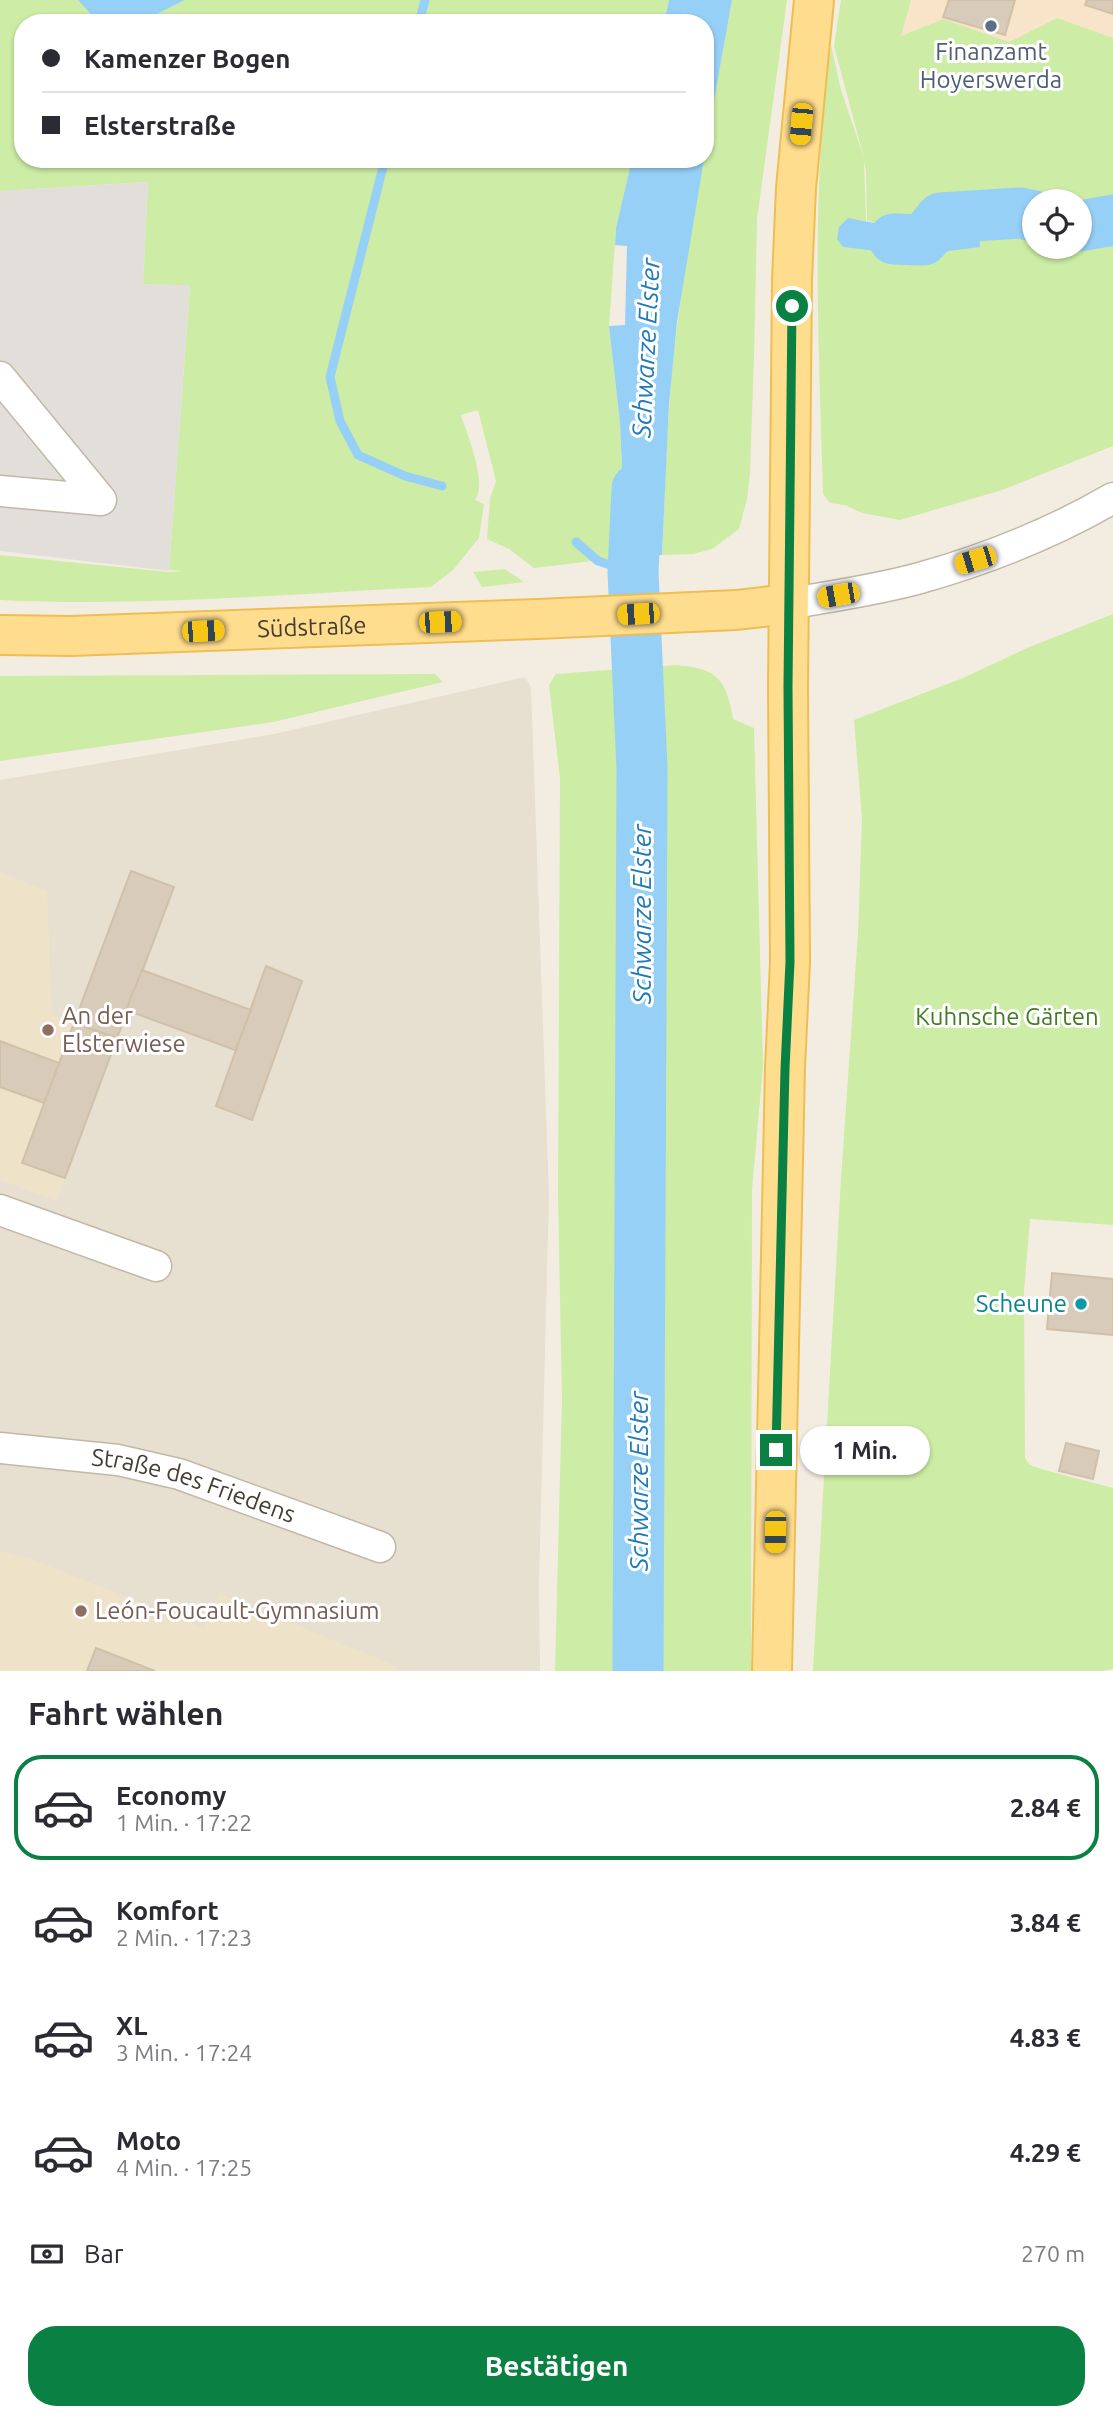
<!DOCTYPE html>
<html lang="de">
<head>
<meta charset="utf-8">
<style>
	body { margin:0; font-family:Ubuntu,sans-serif; background:#f2f2f3; color:#2b2b33; height:100vh; display:flex; flex-direction:column; font-size:26px; white-space:nowrap }
	* { box-sizing:border-box; margin:0 }
	p { font-size:23px; color:#7c7c81 }
	.icon { flex:none; width:38px; height:38px; fill:none; stroke:currentColor; stroke-width:2; stroke-linecap:round; stroke-linejoin:round }
	.map { position:relative; height:1671px; overflow:hidden }
	.side { display:flex; flex-direction:column; background:#fff; flex:1 }
	.side>* { flex:none }
	.top-card { position:absolute; left:14px; top:14px; width:700px; height:154px; border-radius:28px; box-shadow:0 2px 5px #0004; display:grid; align-content:center; height:154px; padding:0 28px; background:#fff }
	.fabs { position:absolute; left:1022px; top:189px; display:grid; gap:14px }
	.fabs a { display:grid; place-items:center; width:70px; height:70px; border-radius:50%; background:#fff; box-shadow:0 2px 5px #0004; font-size:35px }
	.end { position:absolute; width:32px; height:32px; margin:-16px; border:9px solid #0b8043; background:#fff; box-shadow:0 0 0 4px #fff }
	.from { border-radius:50% }
	.bubble { position:absolute; height:49px; border-radius:24px; background:#fff; box-shadow:0 2px 5px #0004; font-size:23px; font-weight:700; line-height:49px; text-align:center }
	.car { position:absolute; width:21px; height:42px; margin:-21px -10px; border-radius:9px; box-shadow:0 0 5px 2px #0007; background:linear-gradient(#f5c518 24%,#345 0 40%,#f5c518 0 76%,#345 0 86%,#f5c518 0) }
	.top-card b { display:flex; align-items:center; gap:24px; height:66px; font-size:26px }
	.top-card b+b { border-top:2px solid #e1e1e2 }
	.top-card i { width:18px; height:18px; background:#2b2b33 }
	ul { padding:0; list-style:none }
	li { display:flex; align-items:center; gap:21px; height:105px; margin:0 14px 10px; padding:0 14px; border:4px solid transparent; border-radius:28px }
	li div { flex:1 }
	li b { display:block; font-size:26px }
	li em { font-style:normal; font-weight:700 }
	li.on { border-color:#0b8043 }
	li>.icon { width:63px; height:63px; stroke-width:1.5 }
	h2 { padding:0 28px; font-size:32px; line-height:84px }
	.pay { display:flex; align-items:center; gap:18px; height:77px; padding:0 28px; font-size:26px }
	.pay p { margin-inline-start:auto }
	.cta { display:flex; gap:14px; margin-top:auto; padding:14px 28px }
	.cta a { flex:1; height:80px; border-radius:28px; background:#0b8043; color:#fff; font-size:28px; font-weight:700; line-height:80px; text-align:center }
	.map>svg:first-child { display:block }
	.residential { fill:#e7dfcf }
	.commercial { fill:#f8e4c9 }
	.education { fill:#eee3c9 }
	.green { fill:#cdeca5 }
	.parking { fill:#e2dfdb }
	.water { fill:#96d0f7 }
	.lines { fill:none; stroke-linecap:round; stroke-linejoin:round }
	.stream { stroke:#96d0f7; stroke-width:9 }
	.river { stroke:#96d0f7; stroke-width:51 }
	.building { fill:#d8cbb9; stroke:#d1c0a8; stroke-width:2 }
	.minor-casing { stroke:#c1b8a6; stroke-width:33 }
	.major-casing { stroke:#efbe53; stroke-width:42 }
	.minor { stroke:#fff; stroke-width:30 }
	.major { stroke:#ffdd8e; stroke-width:38 }
	.route { stroke:#0b8043; stroke-width:9 }
	.service-dot { fill:#5c6f8a; stroke:#fff; stroke-width:2.5 }
	.education-dot { fill:#8d6e63; stroke:#fff; stroke-width:2.5 }
	.culture-dot { fill:#0f9aa8; stroke:#fff; stroke-width:2.5 }
	.labels { text-anchor:middle; stroke-width:6; stroke-linejoin:round; paint-order:stroke }
	.service-label { font-size:24px; fill:#4e5e75; stroke:#fff }
	.street-label { font-size:24px; fill:#443d32; stroke:#fff }
	.education-label { font-size:24px; fill:#785e54; stroke:#fff; text-anchor:start }
	.park-label { font-size:24px; fill:#447b20; stroke:#fff }
	.culture-label { font-size:24px; fill:#0d838f; stroke:#fff; text-anchor:end }
	.water-label { font-size:26px; font-style:italic; fill:#227bb9; stroke:#fff }
</style>
</head>
<body>
<div class="map">
<svg width="1113" height="1671" viewBox="0 0 1113 1671">
	<rect width="100%" height="100%" fill="#f3ede1"/>
	<path class="residential" d="M525,677l6,10 18,509 -10,388 1,87h-540v-891l274,-46z"/>
	<path class="commercial" d="M911,0h202v38l-56,-20 -49,24 -65,-23 -43,17z"/>
	<g class="education">
		<path d="M0,872l47,19 5,123 65,24 -60,163 -57,-21z"/>
		<path d="M0,1551l36,10 168,67 15,-34 173,70 7,7h-399z"/>
	</g>
	<g class="green">
		<path d="M0,0h78l16,16 21,7h-92v136h609l-16,69 -7,98 11,97 6,134 -92,11 -25,-19 -22,-10 3,-41 6,-17 -18,-71 -17,5c6,19 27,69 14,85l9,4 -5,34 -26,32 -22,17c-144,7 -288,20 -431,13v-45l168,17 16,-1 -15,-1 21,-284 -47,-2 5,-102 -148,9z"/>
		<path d="M185,0h484l-5,23h-534l22,-7z"/>
		<path d="M732,0h55l-30,219 -3,138 -4,116 -3,26 -8,30 -27,20 -19,5 -31,1c4,-79 5,-157 16,-235 14,-108 35,-212 54,-320z"/>
		<path d="M841,0h70l-10,36 42,-17 66,23 48,-24 56,20v180l-33,6v-23h-46v13l-15,-3 -67,6 -1,-4h-7l-7,-3 -31,19 -39,-8 -1,-49 -2,-11 2,60 -18,-2 93,36 16,-12 -4,1 -1,-25 67,-5 15,4v29h46v-18l33,-6v223l-111,44 -102,30 -38,-7 -17,-8 -15,-2 -7,-9c-4,-150 -13,-300 8,-449l10,45 23,68 -30,-112z"/>
		<path d="M505,569l19,13 -42,5 -9,-15z"/>
		<path d="M1113,614v611l-83,-6 -6,72 1,167 5,7 11,4 72,19v181l-11,2h-289l28,-492 17,-246 4,-114 -8,-99 109,-42 64,-30z"/>
		<path d="M676,665c41,3 51,15 57,54l21,9 9,338 -11,124 -1,481h-196l7,-272 -4,-204 2,-417 -11,-93 7,-11z"/>
		<path d="M435,674l8,8 -170,40 -273,39v-85z"/>
	</g>
	<path class="parking" d="M148,182l-5,102 47,1 -21,286 -169,-20v-360z"/>
	<g class="water">
		<path d="M78,0h107c-27,13 -60,34 -91,16 -5,-3 -11,-11 -16,-16z"/>
		<path d="M669,0h63l-27,151v-128h-41z"/>
		<path d="M632,159h72l-27,163 -8,82 -7,151 -36,2 -6,-134 -11,-97 16,-1 2,-79 -12,-1 1,-17z"/>
		<path d="M932,206l11,7h9l2,30 3,-1 -2,-19 24,-1 1,25 -32,4 -9,7 -96,-11 -6,-8 2,-12 9,-9 58,11z"/>
	</g>
	<g class="lines">
		<g class="stream">
			<path d="M419,23l6,-23"/>
			<path d="M385,159l-55,218 10,44 18,34 47,21 37,10"/>
			<path d="M576,542l22,19 35,11"/>
		</g>
		<g class="river">
			<path d="M1080,226l33,-6"/>
			<path d="M894,239l29,1 18,-22 79,-5 14,3"/>
			<path d="M637,489l-4,83 9,196 -4,903"/>
		</g>
	</g>
	<g class="building">
		<path d="M949,0h66l-10,35 -62,-18z"/>
		<path d="M1087,0h26v14l-28,-9z"/>
		<path d="M131,871l43,16 -57,151 -43,-15z"/>
		<path d="M266,966l36,15 -50,139 -36,-14z"/>
		<path d="M142,970l109,40 -16,40 -109,-40z"/>
		<path d="M74,1023l43,15 -52,140 -43,-15z"/>
		<path d="M0,1041l59,22 -15,40 -44,-16z"/>
		<path d="M1052,1273l61,6v56l-66,-6z"/>
		<path d="M1066,1443l33,8 -6,28 -34,-8z"/>
		<path d="M96,1648l59,23h-68z"/>
	</g>
	<g class="lines">
		<g class="minor-casing">
			<g id="minor">
				<path d="M0,377l101,123 -101,-9"/>
				<path d="M788,604c44,-8 89,-14 132,-26 67,-19 133,-45 193,-80"/>
				<path d="M0,1210l156,56"/>
				<path id="s1" d="M0,1448l118,12 61,14 201,73"/>
			</g>
		</g>
		<g class="major-casing">
			<g id="major">
				<path id="s2" d="M0,635l71,1 467,-17 198,-9 52,-6"/>
				<path d="M772,1671l13,-603 5,-106 -2,-275 4,-407 4,-92 18,-188"/>
			</g>
		</g>
		<use href="#minor" class="minor"/>
		<use href="#major" class="major"/>
	</g>
	<g class="lines">
		<path class="route" d="M776,1450l9,-381 5,-107 -2,-275 4,-381"/>
	</g>
	<circle class="service-dot" cx="991" cy="26" r="7"/>
	<g class="education-dot">
		<circle cx="48" cy="1030" r="7"/>
		<circle cx="81" cy="1611" r="7"/>
	</g>
	<circle class="culture-dot" cx="1081" cy="1304" r="7"/>
	<g class="labels">
		<g class="service-label">
			<text x="991" y="60">Finanzamt<tspan x="991" dy="28">Hoyerswerda</tspan></text>
		</g>
		<g class="street-label">
			<text dy="8" stroke="none"><textPath href="#s2" startOffset="312">Südstraße</textPath></text>
			<text dy="8" stroke="none"><textPath href="#s1" startOffset="198">Straße des Friedens</textPath></text>
		</g>
		<g class="education-label">
			<text x="62" y="1024">An der<tspan x="62" dy="28">Elsterwiese</tspan></text>
			<text x="95" y="1619">León-Foucault-Gymnasium</text>
		</g>
		<g class="park-label">
			<text x="1007" y="1025">Kuhnsche Gärten</text>
		</g>
		<g class="culture-label">
			<text x="1067" y="1312">Scheune</text>
		</g>
		<g class="water-label">
			<text transform="translate(646 348) rotate(-87)" y="9">Schwarze Elster</text>
			<text transform="translate(642 914) rotate(-90)" y="9">Schwarze Elster</text>
			<text transform="translate(639 1481) rotate(-90)" y="9">Schwarze Elster</text>
		</g>
	</g>
</svg>
<div class="fabs">
<a><svg class="icon" aria-label="locate" viewBox="0 0 24 24"><circle cx="12" cy="12" r="6"/><path d="M12 2v4M12 18v4M2 12h4M18 12h4"/></svg></a>
</div>
<i class="end from" style="left:792px;top:306px"></i>
<i class="end" style="left:776px;top:1450px"></i>
<div class="bubble" style="left:800px;top:1426px;width:130px">1 Min.</div>
<i class="car" style="left:801px;top:124px;rotate:185deg"></i>
<i class="car" style="left:975px;top:560px;rotate:253deg"></i>
<i class="car" style="left:838px;top:595px;rotate:260deg"></i>
<i class="car" style="left:638px;top:614px;rotate:267deg"></i>
<i class="car" style="left:440px;top:622px;rotate:88deg"></i>
<i class="car" style="left:203px;top:631px;rotate:87deg"></i>
<i class="car" style="left:775px;top:1532px;rotate:181deg"></i>
<div class="top-card">
<b><i class="from"></i>Kamenzer Bogen</b>
<b><i></i>Elsterstraße</b>
</div>
</div>
<section class="side">
<h2>Fahrt wählen</h2>
<ul>
<li class="on"><svg class="icon" aria-label="car" viewBox="0 0 24 24"><path d="M5 17H2v-5l4-1 3-4h7l3 4 3 1v5h-3M9 17h6M6 11h13"/><circle cx="7" cy="17" r="2"/><circle cx="17" cy="17" r="2"/></svg><div><b>Economy</b><p>1 Min. · 17:22</p></div><em>2.84 €</em></li>
<li><svg class="icon" aria-label="car" viewBox="0 0 24 24"><path d="M5 17H2v-5l4-1 3-4h7l3 4 3 1v5h-3M9 17h6M6 11h13"/><circle cx="7" cy="17" r="2"/><circle cx="17" cy="17" r="2"/></svg><div><b>Komfort</b><p>2 Min. · 17:23</p></div><em>3.84 €</em></li>
<li><svg class="icon" aria-label="car" viewBox="0 0 24 24"><path d="M5 17H2v-5l4-1 3-4h7l3 4 3 1v5h-3M9 17h6M6 11h13"/><circle cx="7" cy="17" r="2"/><circle cx="17" cy="17" r="2"/></svg><div><b>XL</b><p>3 Min. · 17:24</p></div><em>4.83 €</em></li>
<li><svg class="icon" aria-label="car" viewBox="0 0 24 24"><path d="M5 17H2v-5l4-1 3-4h7l3 4 3 1v5h-3M9 17h6M6 11h13"/><circle cx="7" cy="17" r="2"/><circle cx="17" cy="17" r="2"/></svg><div><b>Moto</b><p>4 Min. · 17:25</p></div><em>4.29 €</em></li>
</ul>
<div class="pay"><svg class="icon" aria-label="cash" viewBox="0 0 24 24"><path d="M3 7h18v10H3z"/><circle cx="12" cy="12" r="2"/></svg>Bar<p>270 m</p></div>
<div class="cta"><a>Bestätigen</a></div>
</section>
</body>
</html>
